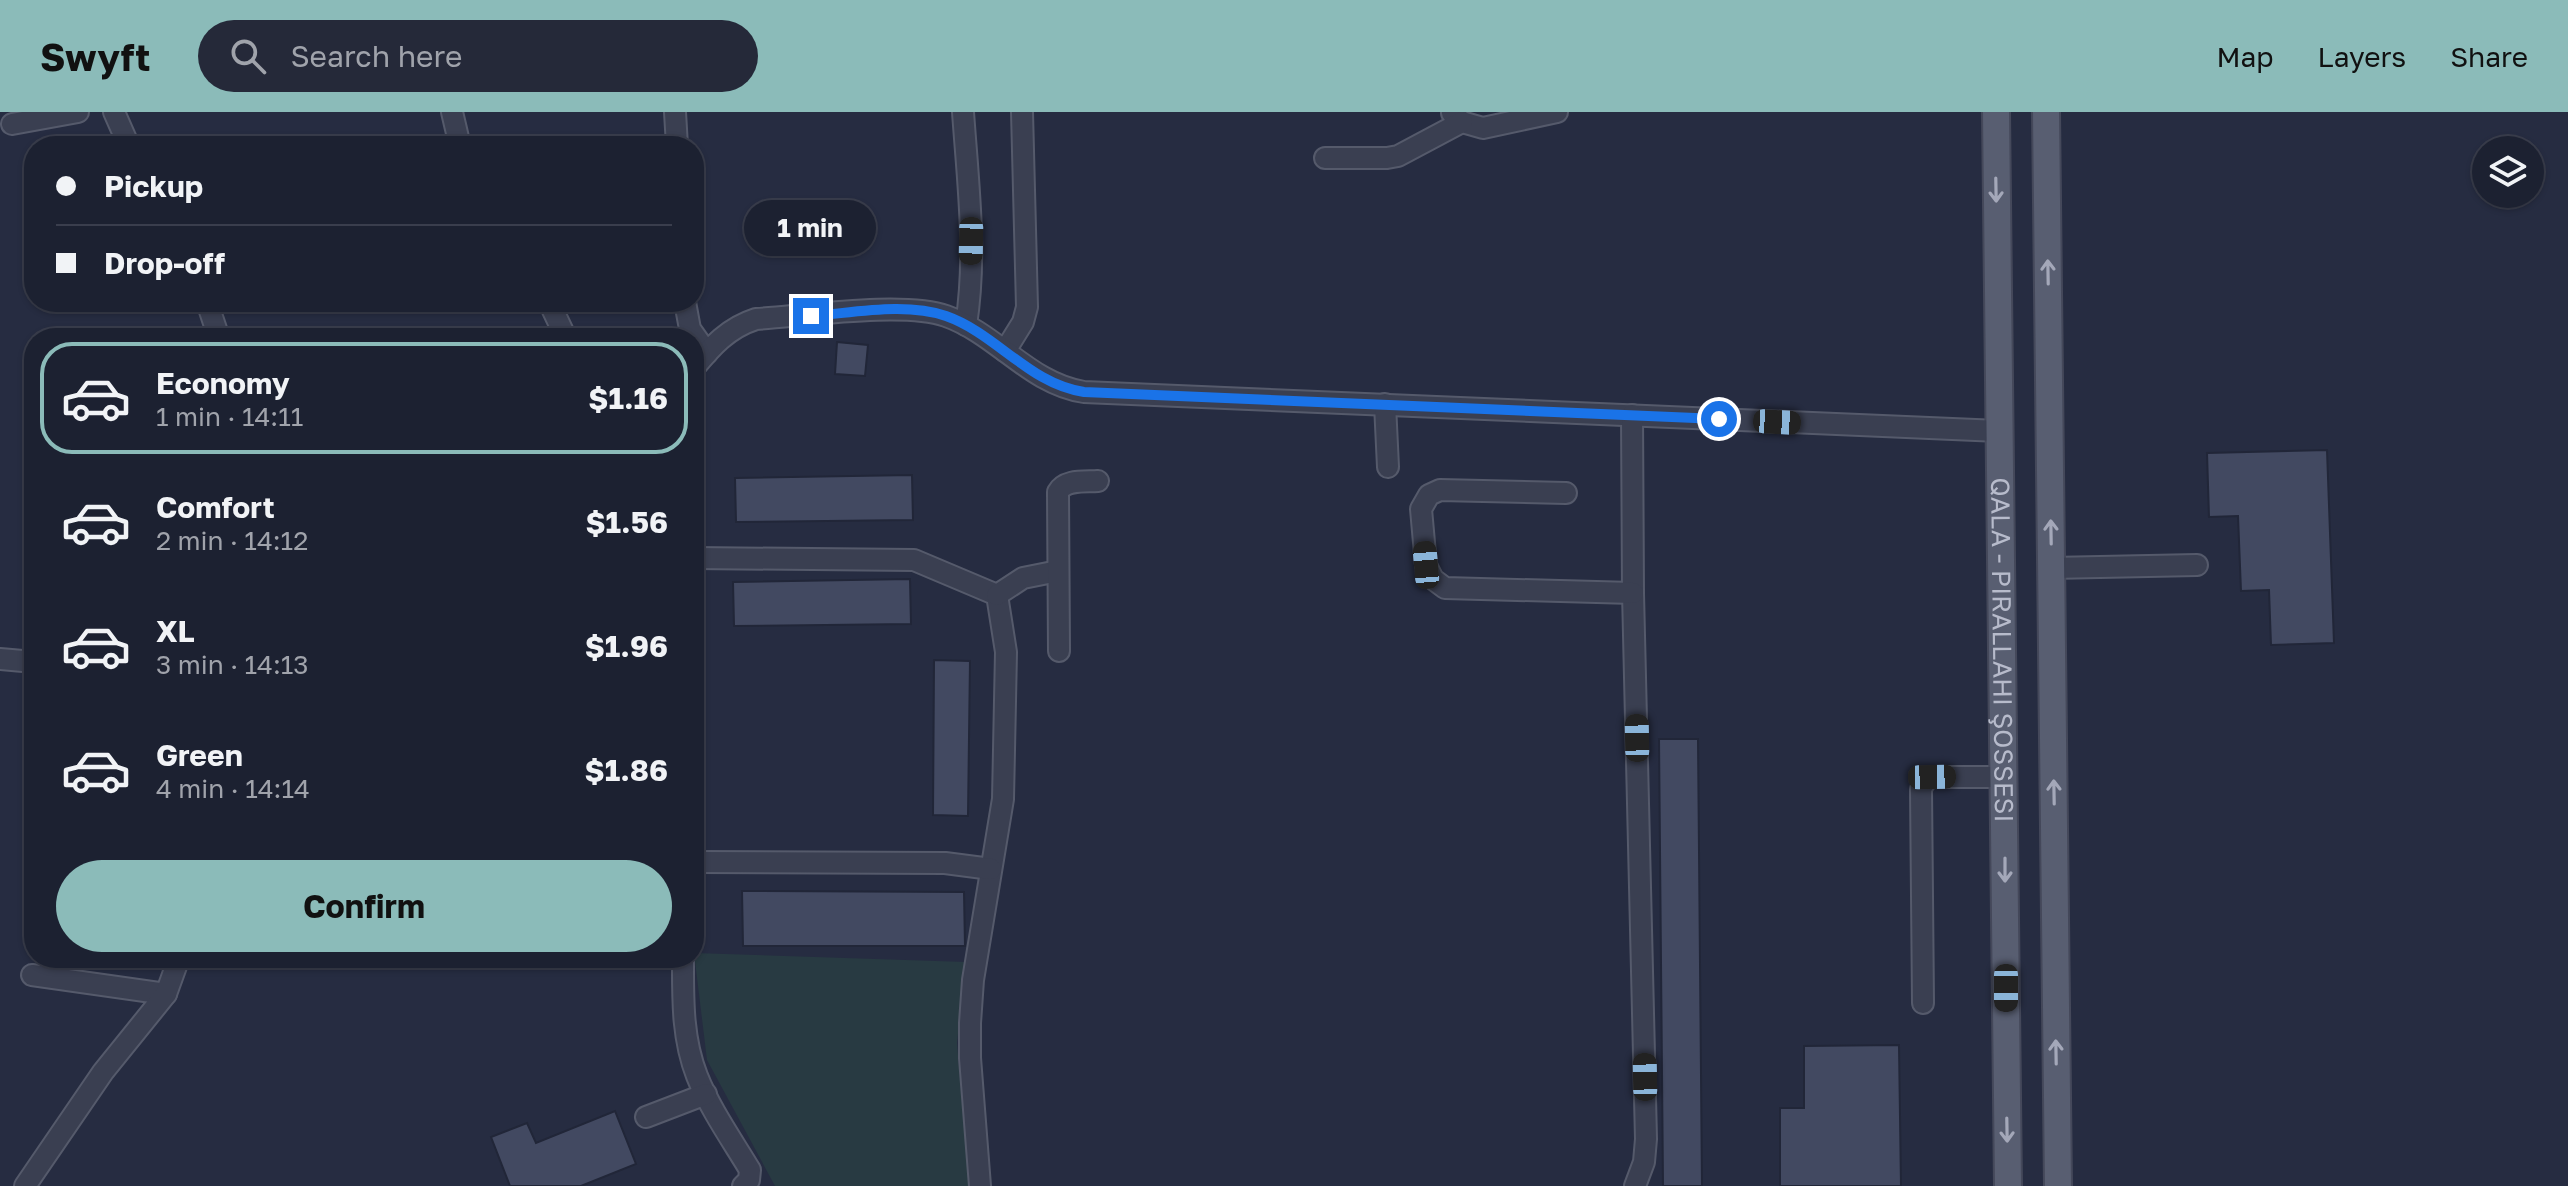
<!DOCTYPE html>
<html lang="en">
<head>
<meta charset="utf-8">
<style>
	body { margin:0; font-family:"Golos Text",sans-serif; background:#252939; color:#f1f3f6; height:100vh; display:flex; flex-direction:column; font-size:30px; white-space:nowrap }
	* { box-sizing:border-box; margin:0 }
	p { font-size:26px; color:#a0a3ab }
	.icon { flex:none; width:44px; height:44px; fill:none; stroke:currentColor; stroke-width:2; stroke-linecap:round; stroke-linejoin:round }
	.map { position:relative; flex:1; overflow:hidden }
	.panel { position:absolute; left:24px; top:216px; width:680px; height:640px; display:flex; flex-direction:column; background:#1c2131; border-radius:32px; box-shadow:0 2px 6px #0004,0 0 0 2px #3a3e4d }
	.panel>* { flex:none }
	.top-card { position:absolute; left:24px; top:24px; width:680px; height:176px; border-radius:32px; box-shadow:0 2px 6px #0004,0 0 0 2px #3a3e4d; display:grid; align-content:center; height:176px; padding:0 32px; background:#1c2131 }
	.controls { position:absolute; left:2472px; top:24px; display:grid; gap:16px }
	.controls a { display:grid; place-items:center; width:72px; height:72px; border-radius:50%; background:#1c2131; box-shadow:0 2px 6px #0004,0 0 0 2px #3a3e4d; font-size:40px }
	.end { position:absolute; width:36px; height:36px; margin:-18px; border:10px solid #1a73e8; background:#fff; box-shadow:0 0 0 4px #fff }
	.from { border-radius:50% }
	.bubble { position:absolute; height:56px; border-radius:28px; background:#1c2131; box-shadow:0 2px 6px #0004,0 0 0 2px #3a3e4d; font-size:26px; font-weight:700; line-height:56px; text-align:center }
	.car { position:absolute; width:24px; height:48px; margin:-24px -12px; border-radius:10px; box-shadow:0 0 6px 2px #0007; background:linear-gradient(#222 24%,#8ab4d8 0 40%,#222 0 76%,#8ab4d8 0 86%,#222 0) }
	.top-card b { display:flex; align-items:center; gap:28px; height:76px; font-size:30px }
	.top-card b+b { border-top:2px solid #3a3e4d }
	.top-card i { width:20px; height:20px; background:#f1f3f6 }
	ul { padding:14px 0 0; list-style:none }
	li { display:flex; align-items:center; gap:24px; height:112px; margin:0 16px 12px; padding:0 16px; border:4px solid transparent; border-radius:32px }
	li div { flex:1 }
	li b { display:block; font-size:30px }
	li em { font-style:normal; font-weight:700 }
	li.selected { border-color:#8bbbb9 }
	li>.icon { width:72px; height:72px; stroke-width:1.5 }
	.action { display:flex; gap:16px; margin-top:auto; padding:16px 32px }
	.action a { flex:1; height:92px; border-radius:48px; background:#8bbbb9; color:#111; font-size:32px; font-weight:700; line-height:92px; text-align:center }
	header { display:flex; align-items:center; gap:48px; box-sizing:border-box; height:112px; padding:0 40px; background:#8bbbb9; color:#111 }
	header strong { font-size:38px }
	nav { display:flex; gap:44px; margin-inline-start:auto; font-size:28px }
	.search { width:560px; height:72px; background:#252939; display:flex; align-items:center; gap:20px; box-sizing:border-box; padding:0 28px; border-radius:44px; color:#a0a3ab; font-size:30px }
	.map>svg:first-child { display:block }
	.green { fill:#283a42 }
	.building { fill:#424961; stroke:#212638; stroke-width:2 }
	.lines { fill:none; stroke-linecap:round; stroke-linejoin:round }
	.minor-casing { stroke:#555a6b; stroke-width:24 }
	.major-casing { stroke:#44485a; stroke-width:30 }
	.minor { stroke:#3a3f51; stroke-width:20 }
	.major { stroke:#585e71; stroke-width:26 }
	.oneway { stroke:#a4a8b9 }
	.route { stroke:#1a73e8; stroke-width:10 }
	.labels { text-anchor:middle; stroke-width:6; stroke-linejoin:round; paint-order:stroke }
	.street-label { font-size:26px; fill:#b7bbcb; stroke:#1f2436 }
</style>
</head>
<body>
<header>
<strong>Swyft</strong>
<div class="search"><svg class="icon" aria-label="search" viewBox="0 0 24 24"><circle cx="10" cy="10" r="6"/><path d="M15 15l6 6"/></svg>Search here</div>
<nav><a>Map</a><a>Layers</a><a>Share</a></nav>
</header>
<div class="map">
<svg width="2568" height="1074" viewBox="0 0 2568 1074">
	<rect width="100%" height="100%" fill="#262c41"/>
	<path class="green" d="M694,841l272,9 -9,81 12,143h-194l-68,-126z"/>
	<g class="building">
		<path d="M837,230l31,3 -3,31 -30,-2z"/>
		<path d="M2327,338l7,193 -63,2 -2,-55 -28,1 -3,-75 -29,1 -2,-64z"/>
		<path d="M912,363l1,45 -177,2 -1,-44z"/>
		<path d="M910,467l1,45 -177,2 -1,-44z"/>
		<path d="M934,548l36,1 -2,155 -35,-1z"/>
		<path d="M1659,627h39l4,447h-39z"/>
		<path d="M742,779l222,1 1,54h-222z"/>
		<path d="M1899,933l2,141h-121v-78h24v-62z"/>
		<path d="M615,999l21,53 -55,22h-71l-19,-49 36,-14 9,20z"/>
	</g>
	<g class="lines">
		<g class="minor-casing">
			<g id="minor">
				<path d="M114,0l15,34"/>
				<path d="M452,0l8,34"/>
				<path d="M675,0l2,34"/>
				<path d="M963,0c5,71 14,143 3,213"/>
				<path d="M1452,1l10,9 21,6 74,-16"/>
				<path d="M12,12l66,-12"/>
				<path d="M1325,46h62l11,-2 64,-34"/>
				<path d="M207,190l12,36"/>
				<path d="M549,190l17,36"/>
				<path d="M685,190l5,27 17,24"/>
				<path d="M1005,239l18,-29 4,-15 -5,-195"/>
				<path d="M694,256c18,-22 34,-40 62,-49 48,-3 148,-18 190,-3 51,18 84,68 138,76l915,39"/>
				<path d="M1385,292l3,63"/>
				<path d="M1632,303l1,178 13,546 -2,23 -9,24"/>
				<path d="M1566,381l-126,-3 -11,5 -8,14 5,56 7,14 12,9 188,5"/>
				<path d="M694,446l220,2 83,35 9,57 -3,147 -30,181 -3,43v35l10,128"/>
				<path d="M2051,456l146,-3"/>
				<path d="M997,483l26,-17 35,-7"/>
				<path d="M1059,539l-1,-159c7,-13 27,-10 40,-11"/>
				<path d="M0,547l34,3"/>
				<path d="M694,750l251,1 46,6"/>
				<path d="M683,846c0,40 -1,80 14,118 13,33 35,64 53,94l-1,10 -6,6"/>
				<path d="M32,863l134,19"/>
				<path d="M1923,891l-2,-214 4,-8 7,-4h72"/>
				<path d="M646,1005l60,-23"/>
				<path d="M25,1074l78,-114 63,-78 13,-36"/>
			</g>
		</g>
		<g class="major-casing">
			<g id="major">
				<path id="s1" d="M1996,0l12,1074"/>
				<path d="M2046,0l12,1074"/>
			</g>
		</g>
		<use href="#minor" class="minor"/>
		<use href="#major" class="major"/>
	</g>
	<defs><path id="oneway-shaft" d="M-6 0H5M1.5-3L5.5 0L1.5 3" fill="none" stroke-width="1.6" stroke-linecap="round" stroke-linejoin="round" transform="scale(2)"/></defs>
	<g class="oneway">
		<use href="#oneway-shaft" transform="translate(1996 78) rotate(89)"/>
		<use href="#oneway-shaft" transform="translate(2048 160) rotate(-91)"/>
		<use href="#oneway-shaft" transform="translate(2051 420) rotate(-91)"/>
		<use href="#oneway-shaft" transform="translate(2054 680) rotate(-91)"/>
		<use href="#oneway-shaft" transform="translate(2005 758) rotate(90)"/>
		<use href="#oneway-shaft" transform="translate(2056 940) rotate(-91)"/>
		<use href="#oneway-shaft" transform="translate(2007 1018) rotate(89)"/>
	</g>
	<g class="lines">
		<path class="route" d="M811,204c42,-3 94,-14 135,0 51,18 83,68 138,76l635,27"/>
	</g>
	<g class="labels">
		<g class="street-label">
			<text dy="9" stroke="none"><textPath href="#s1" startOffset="538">QALA - PIRALLAHI ŞOSSESI</textPath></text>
		</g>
	</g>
</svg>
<div class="controls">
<a><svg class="icon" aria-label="layers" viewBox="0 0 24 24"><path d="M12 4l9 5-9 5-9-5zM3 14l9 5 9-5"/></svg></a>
</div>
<i class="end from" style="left:1719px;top:307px"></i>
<i class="end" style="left:811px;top:204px"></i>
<div class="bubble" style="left:744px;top:88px;width:132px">1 min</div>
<i class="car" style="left:971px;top:129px;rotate:181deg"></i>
<i class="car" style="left:1777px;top:310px;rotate:93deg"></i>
<i class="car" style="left:1426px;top:453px;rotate:355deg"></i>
<i class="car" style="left:1637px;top:626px;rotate:359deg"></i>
<i class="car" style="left:1932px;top:665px;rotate:89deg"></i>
<i class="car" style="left:2006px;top:876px;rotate:180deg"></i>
<i class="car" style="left:1645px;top:965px;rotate:359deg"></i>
<div class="top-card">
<b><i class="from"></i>Pickup</b>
<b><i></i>Drop-off</b>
</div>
<section class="panel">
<ul>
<li class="selected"><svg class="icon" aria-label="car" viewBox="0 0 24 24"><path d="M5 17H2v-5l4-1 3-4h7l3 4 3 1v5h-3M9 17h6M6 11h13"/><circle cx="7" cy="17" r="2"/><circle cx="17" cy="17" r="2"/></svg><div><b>Economy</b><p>1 min · 14:11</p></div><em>$1.16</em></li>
<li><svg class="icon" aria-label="car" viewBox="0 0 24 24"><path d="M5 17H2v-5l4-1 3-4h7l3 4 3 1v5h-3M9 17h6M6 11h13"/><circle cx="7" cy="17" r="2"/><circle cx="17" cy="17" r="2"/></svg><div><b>Comfort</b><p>2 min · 14:12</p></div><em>$1.56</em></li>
<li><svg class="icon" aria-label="car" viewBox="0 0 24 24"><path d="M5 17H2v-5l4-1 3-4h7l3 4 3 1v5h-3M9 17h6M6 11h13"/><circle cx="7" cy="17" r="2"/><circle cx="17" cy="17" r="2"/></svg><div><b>XL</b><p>3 min · 14:13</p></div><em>$1.96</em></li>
<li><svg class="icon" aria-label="car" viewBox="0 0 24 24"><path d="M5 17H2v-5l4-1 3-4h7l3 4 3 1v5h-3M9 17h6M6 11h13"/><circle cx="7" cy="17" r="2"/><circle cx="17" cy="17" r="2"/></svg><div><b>Green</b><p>4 min · 14:14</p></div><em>$1.86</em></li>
</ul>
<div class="action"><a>Confirm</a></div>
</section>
</div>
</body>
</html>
